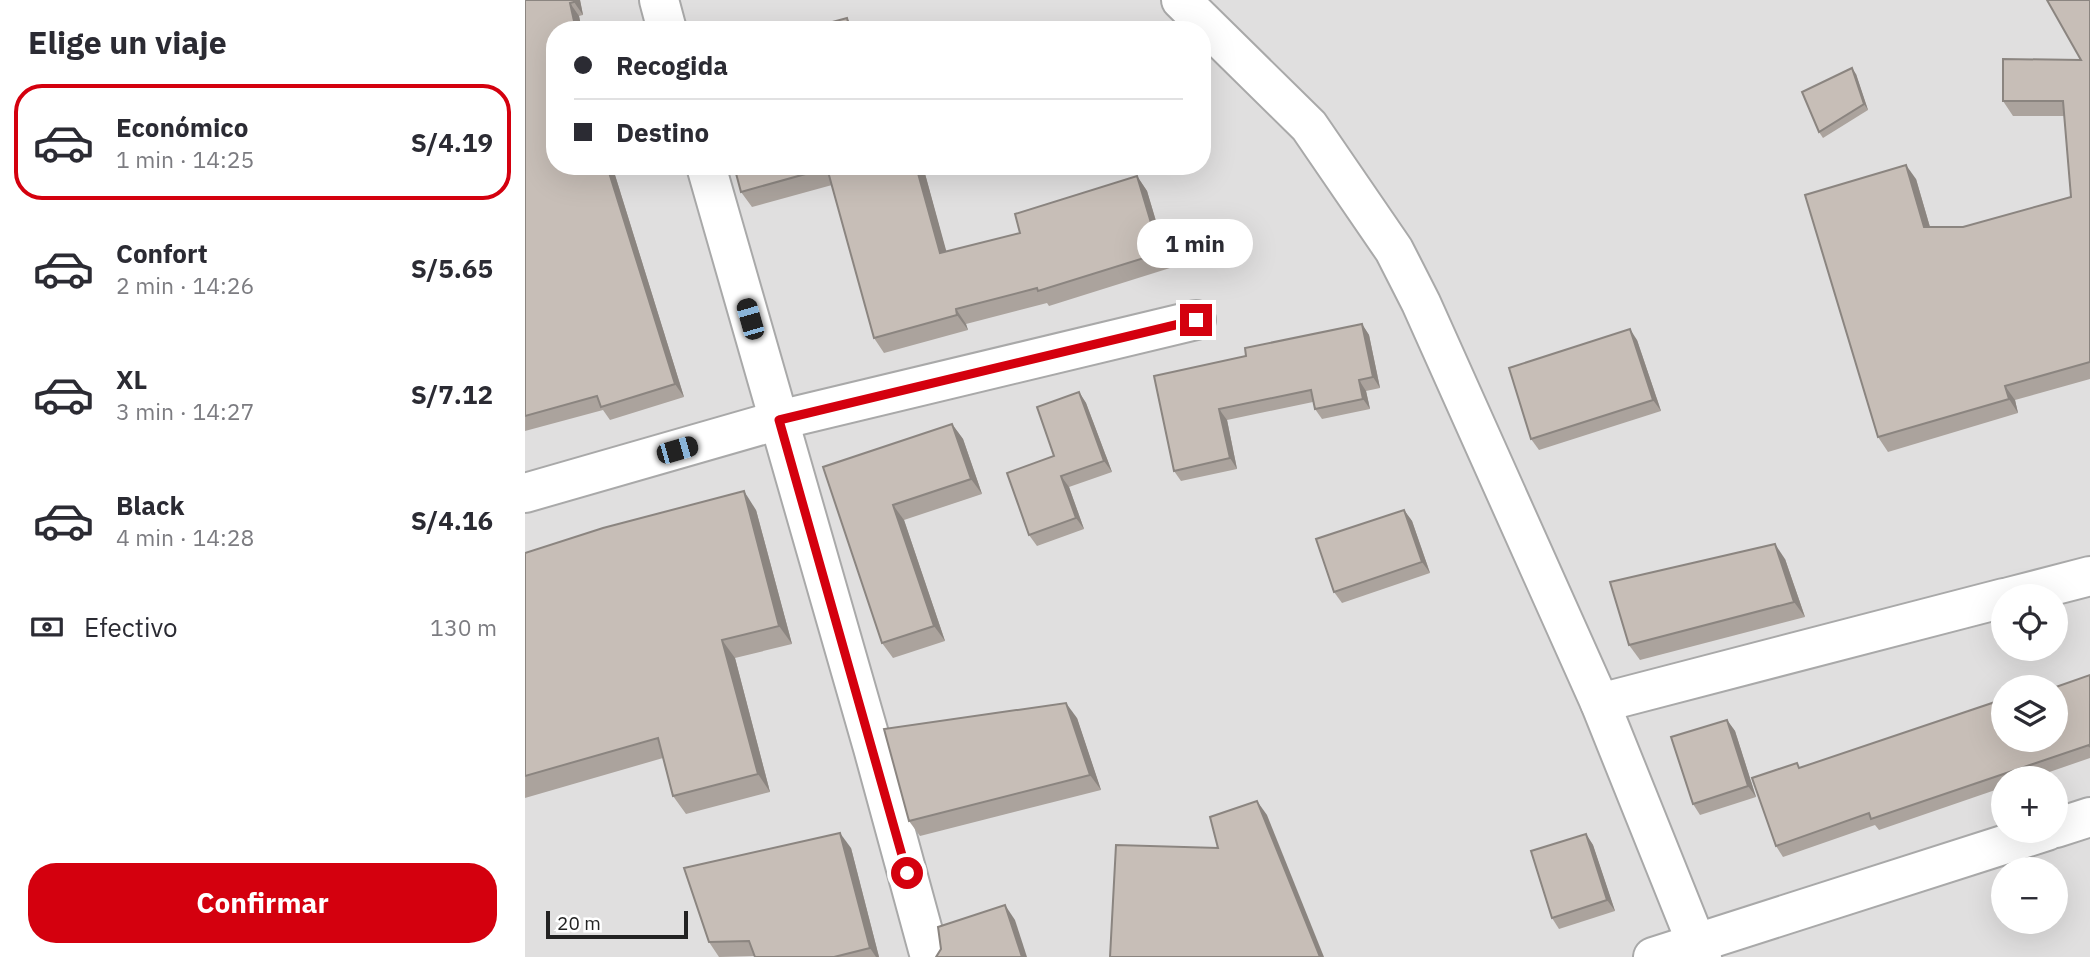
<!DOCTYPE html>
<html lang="es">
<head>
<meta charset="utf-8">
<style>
	body { margin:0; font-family:"IBM Plex Sans",sans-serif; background:#f7f7f7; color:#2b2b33; height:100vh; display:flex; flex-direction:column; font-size:26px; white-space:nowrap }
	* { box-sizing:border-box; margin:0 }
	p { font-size:23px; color:#7c7c81 }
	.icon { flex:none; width:38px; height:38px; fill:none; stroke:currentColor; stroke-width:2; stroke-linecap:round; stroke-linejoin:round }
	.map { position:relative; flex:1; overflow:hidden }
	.details { display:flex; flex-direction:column; background:#fff; width:525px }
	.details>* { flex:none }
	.banner { position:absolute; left:21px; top:21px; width:665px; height:154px; border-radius:28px; box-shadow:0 7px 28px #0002; display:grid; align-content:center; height:154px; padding:0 28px; background:#fff }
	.controls { position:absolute; left:1466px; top:584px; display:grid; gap:14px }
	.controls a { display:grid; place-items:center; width:77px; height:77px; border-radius:50%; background:#fff; box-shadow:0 7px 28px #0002; font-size:35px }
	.scale { position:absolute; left:21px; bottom:18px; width:142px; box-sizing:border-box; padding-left:7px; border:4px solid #222; border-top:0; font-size:19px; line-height:24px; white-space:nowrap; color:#222; -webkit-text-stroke:5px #fff; paint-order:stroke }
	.end { position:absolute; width:32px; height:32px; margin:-16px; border:9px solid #d4000e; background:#fff; box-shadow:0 0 0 4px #fff }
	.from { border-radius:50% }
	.bubble { position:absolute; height:49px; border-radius:24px; background:#fff; box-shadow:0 7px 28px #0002; font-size:23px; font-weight:700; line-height:49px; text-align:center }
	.car { position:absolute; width:21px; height:42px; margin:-21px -10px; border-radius:9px; box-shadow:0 0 5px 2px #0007; background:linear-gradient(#222 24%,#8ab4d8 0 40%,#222 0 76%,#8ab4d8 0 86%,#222 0) }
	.banner b { display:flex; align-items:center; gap:24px; height:66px; font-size:26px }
	.banner b+b { border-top:2px solid #e1e1e2 }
	.banner i { width:18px; height:18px; background:#2b2b33 }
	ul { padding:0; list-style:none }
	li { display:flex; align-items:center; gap:21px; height:116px; margin:0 14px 10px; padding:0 14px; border:4px solid transparent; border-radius:28px }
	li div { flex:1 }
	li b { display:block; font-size:26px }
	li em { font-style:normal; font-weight:700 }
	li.on { border-color:#d4000e }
	li>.icon { width:63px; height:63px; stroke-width:1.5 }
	h2 { padding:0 28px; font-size:32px; line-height:84px }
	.pay { display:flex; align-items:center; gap:18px; height:77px; padding:0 28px; font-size:26px }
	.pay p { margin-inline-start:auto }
	.action { display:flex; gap:14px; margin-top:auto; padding:14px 28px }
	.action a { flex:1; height:80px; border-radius:28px; background:#d4000e; color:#fff; font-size:28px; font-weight:700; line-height:80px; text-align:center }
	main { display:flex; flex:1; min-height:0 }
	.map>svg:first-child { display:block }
	.residential { fill:#e0dfdf; fill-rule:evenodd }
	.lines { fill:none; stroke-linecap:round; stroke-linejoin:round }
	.street-casing { stroke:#a9a9a9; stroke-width:42 }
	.street { stroke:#fff; stroke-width:38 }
	.wall { fill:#aba39d }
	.shaded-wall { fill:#8b8580 }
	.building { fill:#c7beb7; stroke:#8b8580; stroke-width:2 }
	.route { stroke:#d4000e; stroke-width:9 }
</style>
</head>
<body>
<main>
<section class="details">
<h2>Elige un viaje</h2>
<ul>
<li class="on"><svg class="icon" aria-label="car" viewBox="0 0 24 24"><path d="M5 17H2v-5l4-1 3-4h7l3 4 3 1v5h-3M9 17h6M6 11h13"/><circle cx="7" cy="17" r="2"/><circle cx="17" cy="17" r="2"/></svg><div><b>Económico</b><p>1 min · 14:25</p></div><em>S/4.19</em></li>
<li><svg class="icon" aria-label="car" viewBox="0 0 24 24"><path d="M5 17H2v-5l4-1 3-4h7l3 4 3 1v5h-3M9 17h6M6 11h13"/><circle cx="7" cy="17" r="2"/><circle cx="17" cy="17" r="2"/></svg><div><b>Confort</b><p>2 min · 14:26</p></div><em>S/5.65</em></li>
<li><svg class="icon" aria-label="car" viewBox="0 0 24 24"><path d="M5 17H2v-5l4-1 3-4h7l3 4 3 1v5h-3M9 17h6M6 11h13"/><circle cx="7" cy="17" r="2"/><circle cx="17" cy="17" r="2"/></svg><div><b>XL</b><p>3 min · 14:27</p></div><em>S/7.12</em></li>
<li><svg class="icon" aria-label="car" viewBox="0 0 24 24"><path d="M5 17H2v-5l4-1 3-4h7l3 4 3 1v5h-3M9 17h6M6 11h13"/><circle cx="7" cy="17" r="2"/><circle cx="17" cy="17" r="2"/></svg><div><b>Black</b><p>4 min · 14:28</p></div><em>S/4.16</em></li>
</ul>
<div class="pay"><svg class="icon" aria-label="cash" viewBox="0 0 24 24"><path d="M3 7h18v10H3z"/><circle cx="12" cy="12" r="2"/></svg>Efectivo<p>130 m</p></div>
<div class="action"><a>Confirmar</a></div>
</section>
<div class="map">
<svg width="1565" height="957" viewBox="0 0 1565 957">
	<rect width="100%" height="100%" fill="#f2eee8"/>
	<path class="residential" d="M0,0h1565v957h-1565zM30,30h647v136h-647zM1479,597h52v52h-52zM1479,688h52v52h-52zM1479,779h52v52h-52zM1479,870h52v52h-52z"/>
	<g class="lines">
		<g class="street-casing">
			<g id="street">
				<path d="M134,0l8,30"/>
				<path d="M656,0l128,126 85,124 27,53 179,400 102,254"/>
				<path d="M181,166l167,582 57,209"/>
				<path d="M0,493l254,-73 417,-100"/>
				<path d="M1484,597l81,-21"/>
				<path d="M1075,703l404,-105"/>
				<path d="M1531,828l34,-11"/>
				<path d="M1128,957l394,-126"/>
			</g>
		</g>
		<use href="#street" class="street"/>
	</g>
	<g class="wall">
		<path d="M0,0h55l3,15 -4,1 3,14h-27v136h70l2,5 -12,4 69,222 -74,23 -7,-10 -78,21z"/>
		<path d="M1565,0v379l-75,21 3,13 -130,39 -10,-15 38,-258 14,48h33l108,-30 -6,-81h-52l-10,-15 78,-41z"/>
		<path d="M1331,74l12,36 -45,28 -4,-6z"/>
		<path d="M209,166h187l3,4 22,82 74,-19 117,-57 10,15 23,77 -121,38 -2,-3 -81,21 2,6 -84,23 -10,-15 -42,-153 -80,22 -11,-15z"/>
		<path d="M837,324l7,11 11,53 -14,3 4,18 -48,10 -7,-10 -2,-7 -86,18 10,49 -56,12 -7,-10 72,-115z"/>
		<path d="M1112,340l24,71 -122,39 -8,-11z"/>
		<path d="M554,392l7,11 26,69 -43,15 15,42 -47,17 -8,-11 25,-79z"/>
		<path d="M427,424l11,15 19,55 -78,26 41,121 -52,17 -11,-15 -59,-176z"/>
		<path d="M231,510l36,134 -57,14 35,134 -84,22 -13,-18 -10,-38 -138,40v-245z"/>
		<path d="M879,510l8,11 18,52 -88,30 -8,-11z"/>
		<path d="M1260,559l20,58 -165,43 -11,-15z"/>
		<path d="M1565,675v83l-61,21h-25v8l-125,43 -4,-5 -92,32 -7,-11 25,-78 203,-28z"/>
		<path d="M552,718l24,72 -181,46 -11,-15z"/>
		<path d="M1202,720l8,11 21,66 -56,18 -7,-11z"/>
		<path d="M1061,834l7,11 22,66 -56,18 -7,-11z"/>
		<path d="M326,848l28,109h-124l-1,-1 -35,1 -10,-15z"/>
	</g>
	<g class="shaded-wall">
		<path d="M49,0h6l3,15 -9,-13z"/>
		<path d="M45,3l9,13 3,14h-6z"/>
		<path d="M322,18l8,12h-5z"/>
		<path d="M1327,68l4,6 12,36 -4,-6z"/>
		<path d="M1381,165l10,14 18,62 -10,-14z"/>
		<path d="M82,166h2l6,9 69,222 -9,-13z"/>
		<path d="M391,166h5l3,4 27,98 -11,-15z"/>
		<path d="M612,176l10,15 23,77 -10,-15z"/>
		<path d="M431,309l10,15 2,6 -11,-15z"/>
		<path d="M837,324l7,11 11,53 -7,-11z"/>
		<path d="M1105,329l7,11 24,71 -8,-11z"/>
		<path d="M834,380l7,11 4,18 -7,-10z"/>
		<path d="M1480,386l10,14 3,13 -9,-14z"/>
		<path d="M554,392l7,11 26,69 -8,-11z"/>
		<path d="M694,409l8,11 10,49 -7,-11z"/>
		<path d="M427,424l11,15 19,55 -11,-15z"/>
		<path d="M536,476l8,11 15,42 -8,-11z"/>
		<path d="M219,491l12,19 36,134 -13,-18z"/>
		<path d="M368,505l11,15 41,121 -11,-15z"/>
		<path d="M879,510l8,11 18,52 -8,-11z"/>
		<path d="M1250,544l10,15 20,58 -11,-15z"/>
		<path d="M197,640l13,18 35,134 -12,-18z"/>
		<path d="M541,703l11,15 24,72 -11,-15z"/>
		<path d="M1202,720l8,11 21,66 -8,-11z"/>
		<path d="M732,801l10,14 57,142h-4z"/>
		<path d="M315,833l11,15 28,109h-3l-6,-9z"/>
		<path d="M1061,834l7,11 22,66 -8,-11z"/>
		<path d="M480,905l10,15 12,37h-5z"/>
	</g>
	<g class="building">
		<path d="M0,0h49v2l-4,1 6,27h-21v136h52l68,218 -74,23 -4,-11 -72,20z"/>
		<path d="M1522,0h43v362l-85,24 4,13 -131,38 -73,-242 101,-30 18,62h39l108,-30 -8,-96h-60v-42l78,1z"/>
		<path d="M322,18l3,12h-47z"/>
		<path d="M1327,68l12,36 -45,28 -17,-40z"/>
		<path d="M209,166h182l24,87 80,-20 -5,-19 122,-38 23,77 -122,38 -1,-3 -81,21 1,6 -83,23 -47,-170 -86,24z"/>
		<path d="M837,324l11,53 -14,3 4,19 -48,10 -4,-19 -92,19 11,49 -56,13 -20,-95 92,-20 -1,-8z"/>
		<path d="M1105,329l23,71 -122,39 -22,-71z"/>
		<path d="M554,392l25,69 -43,15 15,42 -47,17 -22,-62 47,-17 -17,-49z"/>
		<path d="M427,424l19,55 -78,26 41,121 -52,17 -59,-176z"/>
		<path d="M219,491l35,135 -57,14 36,134 -85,22 -15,-58 -133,38v-223l78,-25z"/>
		<path d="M879,510l18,52 -88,30 -18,-53z"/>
		<path d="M1250,544l19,58 -165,43 -19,-63z"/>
		<path d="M1565,675v72l-1,-2 -218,74 -2,-6 -93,33 -24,-68 45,-15 2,5 205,-69v41h52v-52h-3z"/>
		<path d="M541,703l24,72 -181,46 -25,-92z"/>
		<path d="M1202,720l21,66 -55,18 -22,-67z"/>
		<path d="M732,801l63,156h-210l6,-112 102,3 -8,-31z"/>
		<path d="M315,833l30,115 -36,9h-79l-6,-16 -40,1 -25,-74z"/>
		<path d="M1061,834l21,66 -55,18 -21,-67z"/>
		<path d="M480,905l17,52h-86l5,-8 -3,-22z"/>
	</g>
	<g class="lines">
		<path class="route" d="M382,873l-128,-453 417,-100"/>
	</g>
</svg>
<div class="controls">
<a><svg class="icon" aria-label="locate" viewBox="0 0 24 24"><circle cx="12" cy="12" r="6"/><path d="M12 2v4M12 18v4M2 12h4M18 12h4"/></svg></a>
<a><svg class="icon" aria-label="layers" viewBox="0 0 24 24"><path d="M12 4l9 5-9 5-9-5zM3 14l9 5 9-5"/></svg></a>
<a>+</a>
<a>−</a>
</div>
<div class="scale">20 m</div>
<i class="end from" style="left:382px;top:873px"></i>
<i class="end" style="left:671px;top:320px"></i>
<div class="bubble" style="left:612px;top:219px;width:116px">1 min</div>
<i class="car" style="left:225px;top:319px;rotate:344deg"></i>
<i class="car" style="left:152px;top:450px;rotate:74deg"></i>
<div class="banner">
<b><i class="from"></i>Recogida</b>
<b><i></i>Destino</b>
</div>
</div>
</main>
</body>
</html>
